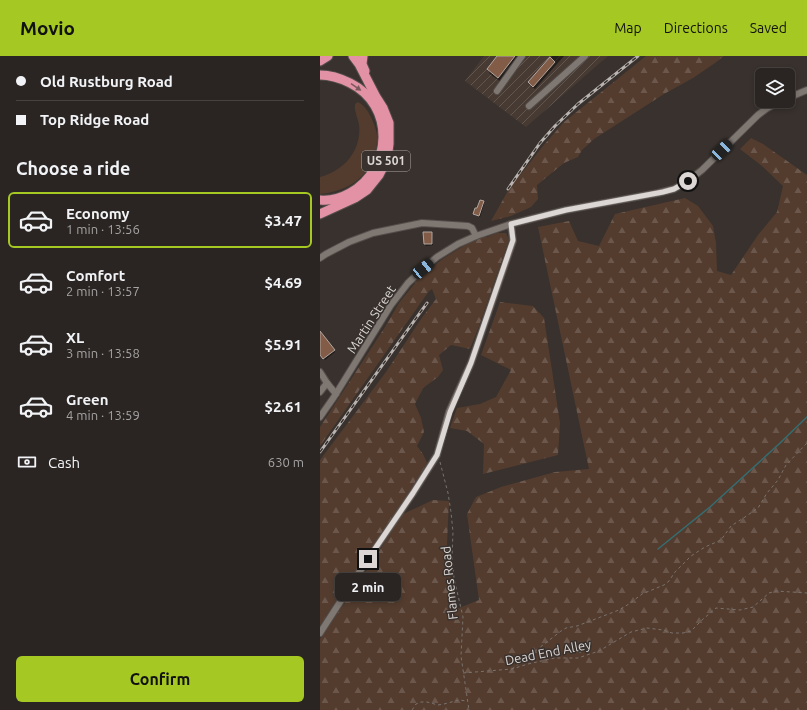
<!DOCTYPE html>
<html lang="en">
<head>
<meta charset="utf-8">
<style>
	body { margin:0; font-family:Ubuntu,sans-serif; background:#36312f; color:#f1f3f6; height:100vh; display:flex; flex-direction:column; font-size:15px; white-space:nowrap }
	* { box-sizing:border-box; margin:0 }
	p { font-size:13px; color:#a5a5a5 }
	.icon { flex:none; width:22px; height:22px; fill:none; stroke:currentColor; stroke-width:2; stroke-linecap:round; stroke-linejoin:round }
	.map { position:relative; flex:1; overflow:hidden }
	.side { display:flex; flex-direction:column; background:#2a2522; width:320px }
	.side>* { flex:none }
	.hud { display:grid; align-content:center; height:88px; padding:0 16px; background:#2a2522 }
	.fabs { position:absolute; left:435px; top:12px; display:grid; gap:8px }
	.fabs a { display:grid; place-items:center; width:40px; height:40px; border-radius:6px; background:#2a2522; box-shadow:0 2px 6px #0003,0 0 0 1px #464240; font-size:20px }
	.end { position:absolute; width:18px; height:18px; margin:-9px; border:5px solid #dcd7d5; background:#111; box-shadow:0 0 0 2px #111 }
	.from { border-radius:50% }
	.bubble { position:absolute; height:28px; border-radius:6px; background:#2a2522; box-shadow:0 2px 6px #0003,0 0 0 1px #464240; font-size:13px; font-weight:700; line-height:28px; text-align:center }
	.car { position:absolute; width:12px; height:24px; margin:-12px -6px; border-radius:5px; box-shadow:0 0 3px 1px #0007; background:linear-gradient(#222 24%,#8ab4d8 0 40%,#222 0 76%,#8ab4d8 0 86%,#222 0) }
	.hud b { display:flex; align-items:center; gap:14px; height:38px; font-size:15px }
	.hud b+b { border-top:1px solid #464240 }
	.hud i { width:10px; height:10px; background:#f1f3f6 }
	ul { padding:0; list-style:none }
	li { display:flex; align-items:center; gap:12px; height:56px; margin:0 8px 6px; padding:0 8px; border:2px solid transparent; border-radius:6px }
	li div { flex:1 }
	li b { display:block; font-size:15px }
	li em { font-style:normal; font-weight:700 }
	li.selected { border-color:#a5c822 }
	li>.icon { width:36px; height:36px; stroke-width:1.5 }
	h2 { padding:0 16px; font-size:18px; line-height:48px }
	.pay { display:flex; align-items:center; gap:10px; height:44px; padding:0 16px; font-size:15px }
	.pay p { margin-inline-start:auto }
	.button { display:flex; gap:8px; margin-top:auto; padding:8px 16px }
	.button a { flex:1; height:46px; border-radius:6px; background:#a5c822; color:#111; font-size:16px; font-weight:700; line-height:46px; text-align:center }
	header { display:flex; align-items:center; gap:24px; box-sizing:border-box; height:56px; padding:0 20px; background:#a5c822; color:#111 }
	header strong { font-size:19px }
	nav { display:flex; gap:22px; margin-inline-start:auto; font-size:14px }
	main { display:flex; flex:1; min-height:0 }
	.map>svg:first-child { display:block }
	.industrial { fill:url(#industrial-furrows) }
	.green { fill:#533c2e }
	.forest { fill:url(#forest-firs) }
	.shadow { fill:#0007 }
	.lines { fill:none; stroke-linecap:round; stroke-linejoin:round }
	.stream { stroke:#346d72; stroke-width:1.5 }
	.building { fill:#825c47; stroke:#b0a6a1 }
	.minor-casing { stroke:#544e4b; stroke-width:8 }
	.highway-casing { stroke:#544e4b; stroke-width:11 }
	.path { stroke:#78726f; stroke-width:1; stroke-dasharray:3 3; stroke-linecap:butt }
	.minor { stroke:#7f7772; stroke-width:6 }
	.highway { stroke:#e292a4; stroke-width:9 }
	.rail-casing { stroke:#b9b4b1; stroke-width:3 }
	.rail { stroke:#38312d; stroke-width:1.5; stroke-dasharray:4.5; stroke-linecap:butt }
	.oneway { fill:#7c585d }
	.route { stroke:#dcd7d5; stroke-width:5 }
	.labels { text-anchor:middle; stroke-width:3; stroke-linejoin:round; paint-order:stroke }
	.shield { fill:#38312d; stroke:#aba5a3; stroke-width:1 }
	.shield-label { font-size:12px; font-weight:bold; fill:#dcd7d5 }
	.street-label { font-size:13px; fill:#dcd7d5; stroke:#38312d }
</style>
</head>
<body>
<header>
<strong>Movio</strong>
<nav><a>Map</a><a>Directions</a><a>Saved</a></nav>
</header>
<main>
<section class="side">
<div class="hud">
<b><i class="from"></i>Old Rustburg Road</b>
<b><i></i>Top Ridge Road</b>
</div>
<h2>Choose a ride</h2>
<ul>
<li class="selected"><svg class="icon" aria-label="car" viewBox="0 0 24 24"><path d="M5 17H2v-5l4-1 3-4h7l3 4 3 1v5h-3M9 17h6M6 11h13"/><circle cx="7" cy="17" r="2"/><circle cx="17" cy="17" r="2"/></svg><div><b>Economy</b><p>1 min · 13:56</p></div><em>$3.47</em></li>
<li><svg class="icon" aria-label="car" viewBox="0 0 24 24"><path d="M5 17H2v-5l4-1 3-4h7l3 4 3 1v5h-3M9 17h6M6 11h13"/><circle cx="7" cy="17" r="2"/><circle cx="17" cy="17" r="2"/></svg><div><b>Comfort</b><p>2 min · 13:57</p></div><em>$4.69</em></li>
<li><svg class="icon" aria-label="car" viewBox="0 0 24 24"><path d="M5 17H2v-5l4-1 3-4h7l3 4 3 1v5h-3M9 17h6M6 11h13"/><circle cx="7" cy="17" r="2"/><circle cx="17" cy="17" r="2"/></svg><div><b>XL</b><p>3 min · 13:58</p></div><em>$5.91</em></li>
<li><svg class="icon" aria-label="car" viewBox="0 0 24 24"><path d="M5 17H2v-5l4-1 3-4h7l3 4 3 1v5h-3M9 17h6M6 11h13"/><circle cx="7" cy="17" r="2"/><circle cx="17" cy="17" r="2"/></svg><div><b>Green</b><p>4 min · 13:59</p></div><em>$2.61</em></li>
</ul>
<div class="pay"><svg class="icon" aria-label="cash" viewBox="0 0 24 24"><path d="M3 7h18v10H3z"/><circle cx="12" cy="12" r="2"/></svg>Cash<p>630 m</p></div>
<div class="button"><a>Confirm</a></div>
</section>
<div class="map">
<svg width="487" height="654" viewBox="0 0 487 654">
	<defs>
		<pattern id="industrial-furrows" width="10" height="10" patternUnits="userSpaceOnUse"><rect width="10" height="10" fill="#473a33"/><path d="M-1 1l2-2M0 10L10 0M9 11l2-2" fill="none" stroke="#615650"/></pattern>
		<pattern id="forest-firs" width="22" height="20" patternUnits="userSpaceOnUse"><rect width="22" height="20" fill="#533c2e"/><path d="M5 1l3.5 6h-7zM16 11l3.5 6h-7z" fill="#6b574b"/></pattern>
	</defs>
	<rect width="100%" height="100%" fill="#38312d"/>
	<path class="industrial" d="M164,0h124l-82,71 -61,-46z"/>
	<path class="green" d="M38,46c9,5 12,13 16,22 2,6 4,12 3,18 -1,15 -10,32 -22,40 -10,7 -23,11 -35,12v-17c24,-6 42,-27 39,-52 -1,-7 -5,-13 -4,-21z"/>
	<g class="forest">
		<path d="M326,0h78l-9,7 -22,15 -29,16 -70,45 -12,11 -4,7 -14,6 -16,13 -11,9 1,14 -7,8 -20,9 -20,5 18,-32 34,-43 21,-24z"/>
		<path d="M431,82l12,6 44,31v535h-487v-71l57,-84 24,-40 32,-15 16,1 -2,43 7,66 25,-10 -12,-86 9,-17 25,-10 54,-15 34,-3 -51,-242 31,-6 9,20 21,5 16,-32 70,-16 13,8 15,20 3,17 1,28 14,4 27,-40 19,-23 6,-26 -21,-20 -22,-17z"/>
		<path d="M177,177h9l3,7 -30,86 -9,23 -19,-4 -12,10 4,15 -5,7 -15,11 -8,16 6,14 3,14 -7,14 6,8 4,9 -23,37 -84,125v-165l66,-88 35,-53 15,-20 -4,-10 -3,2 -109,155v-19l65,-100 14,-24 21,-26 24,-19 26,-16 10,-5h7z"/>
		<path d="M180,246l33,4 11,12 16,105 -2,32 -75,19 1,-30 -17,-13 -17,-3 7,-20 23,-4 16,-7 15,-27 -30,-15z"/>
	</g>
	<g class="shadow">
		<path d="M178,0h22l-19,26 -11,-8 -2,-5z"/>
		<path d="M232,0h12l-29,33 -4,-3 -2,-3z"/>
		<path d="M163,146l1,2 -4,13 -6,-3z"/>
		<path d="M111,177l1,2 1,10 -7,1 -1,-2z"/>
		<path d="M0,277l15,19 -10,8 -5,-6z"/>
	</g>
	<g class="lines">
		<path class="stream" d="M338,493l52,-42 69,-63 28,-27"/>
	</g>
	<g class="building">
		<path d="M177,0h18l-17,22 -11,-9z"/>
		<path d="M230,1l5,5 -22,25 -5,-5z"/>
		<path d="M160,144l4,1 -5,15 -6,-2 2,-6h2z"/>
		<path d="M103,176h9v12h-8z"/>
		<path d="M0,275l15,19 -12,9 -3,-4z"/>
	</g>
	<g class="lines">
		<g class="minor-casing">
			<g id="minor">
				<path d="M177,35l25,-35"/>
				<path d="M468,42l19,-8"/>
				<path d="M209,50l56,-50"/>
				<path d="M0,202l6,-4 23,-12 24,-9 49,-10 46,3 4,2 4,8"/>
				<path d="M0,316l7,11 9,11"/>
				<path d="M0,336l7,-9"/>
				<path d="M0,361l14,-20 57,-92 17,-22 15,-14 14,-12 21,-13 18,-8 35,-12 55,-14 92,-17 16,-4 14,-8 14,-11 56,-55 8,-6 14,-8"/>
				<path d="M0,577l40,-62 53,-78 24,-38 12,-43 22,-49 42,-122 -2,-17"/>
			</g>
		</g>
		<g class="highway-casing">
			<g id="highway">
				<path d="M43,0l-1,8 3,7"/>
				<path d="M0,5l8,-5"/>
				<path d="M0,19c10,0 20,3 30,8 45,22 43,86 0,110 -9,5 -20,8 -30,7"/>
				<path d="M0,158l35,-16 12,-8 12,-15 8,-16 2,-15v-21l-6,-15 -7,-11 -17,-33 -6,-8"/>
			</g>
		</g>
		<g class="path">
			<path d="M120,406l8,31 3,19 2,20 -1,24 2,22 9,39 -2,39 8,54"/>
			<path d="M192,613l49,-38 5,-3 11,-2 42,-16 10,-6 13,-10 22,-9 5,-4 6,-9 16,-16 14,-9 16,-7 10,-14 14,-9 13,-9 9,-15 11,-13 8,-15 21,-22"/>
			<path d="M143,617l49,-4 16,-5 27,-6h23l21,-7 15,-9 17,-10 16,-4 16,2 9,3h11l8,-2 11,-11 14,-12 24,2 13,-3 16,-14 7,-2 31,2"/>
			<path d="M92,654l4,-6 5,-2h6l11,3 6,-1 15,-4 8,1"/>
		</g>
		<use href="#minor" class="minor"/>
		<use href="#highway" class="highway"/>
		<g class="rail-casing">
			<g id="rail">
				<path d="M188,133l32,-46 15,-17 23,-22 60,-48"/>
				<path d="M0,396l107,-149"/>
			</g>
		</g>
		<use href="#rail" class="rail"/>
	</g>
	<defs><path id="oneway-solid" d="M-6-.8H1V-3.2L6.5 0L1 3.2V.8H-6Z"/></defs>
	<use class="oneway" href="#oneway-solid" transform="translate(36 31) rotate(34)"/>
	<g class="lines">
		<path class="route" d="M48,503l45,-66 24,-38 13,-43 21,-49 42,-123 -2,-16 55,-14 97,-18 11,-3 14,-8"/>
	</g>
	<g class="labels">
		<rect class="shield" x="42" y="95" width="48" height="20" rx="3"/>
		<g class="shield-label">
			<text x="66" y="109">US 501</text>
		</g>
		<g class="street-label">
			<text transform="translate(51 263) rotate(-57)" y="5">Martin Street</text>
			<text transform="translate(129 527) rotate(-96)" y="5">Flames Road</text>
			<text transform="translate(228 596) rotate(-11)" y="5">Dead End Alley</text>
		</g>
	</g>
</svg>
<div class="fabs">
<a><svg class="icon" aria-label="layers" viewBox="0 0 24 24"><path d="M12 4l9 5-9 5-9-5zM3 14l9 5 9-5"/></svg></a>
</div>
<i class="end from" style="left:368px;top:125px"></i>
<i class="end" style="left:48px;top:503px"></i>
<div class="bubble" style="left:15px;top:517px;width:66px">2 min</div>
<i class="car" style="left:402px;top:94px;rotate:46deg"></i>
<i class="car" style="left:103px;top:213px;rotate:51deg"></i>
</div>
</main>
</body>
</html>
